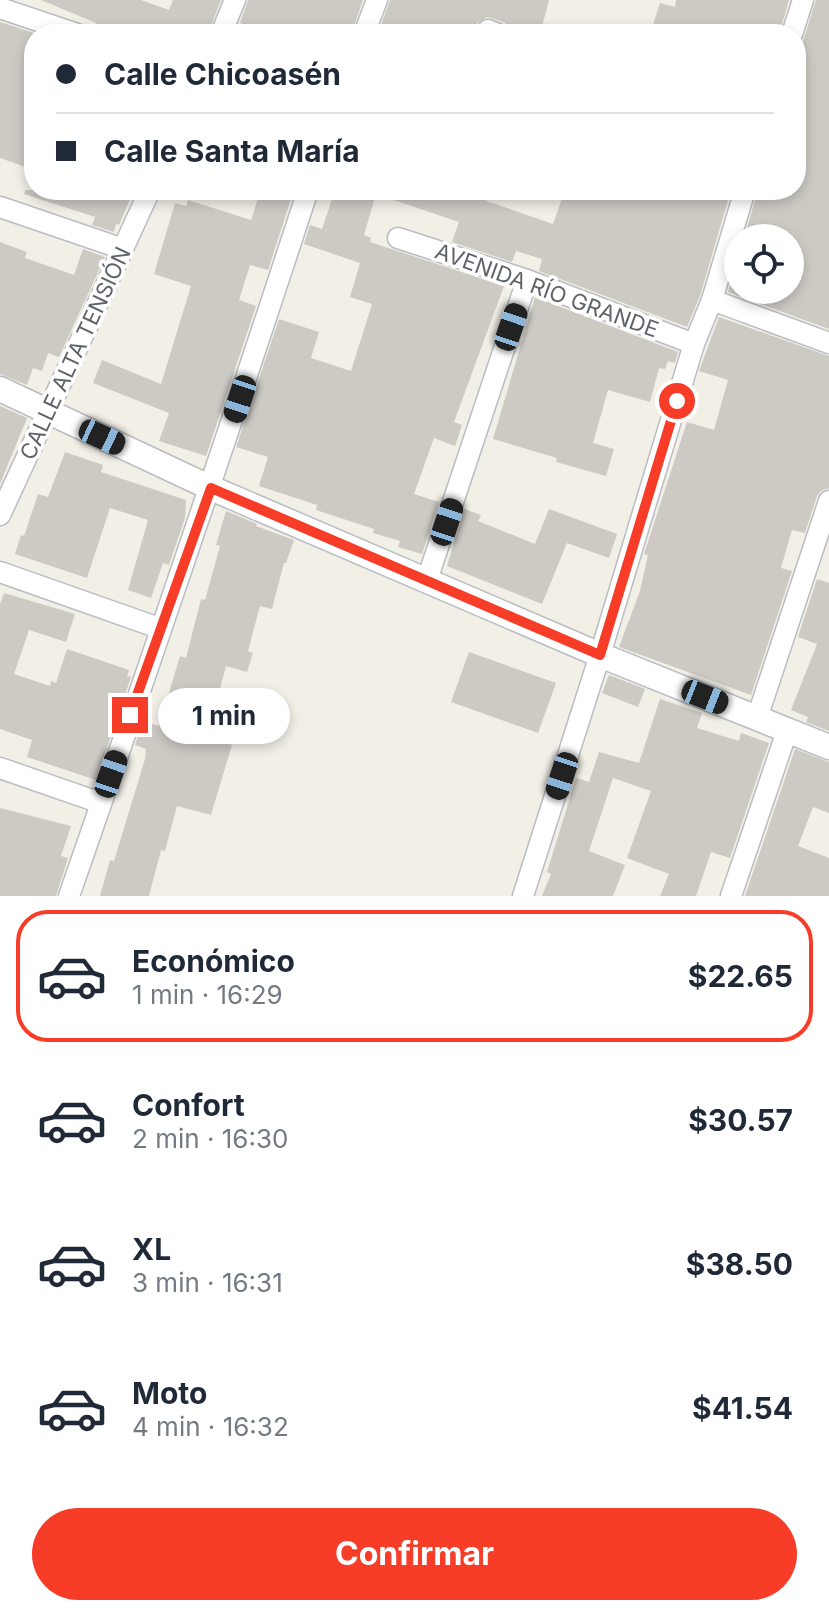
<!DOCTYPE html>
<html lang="es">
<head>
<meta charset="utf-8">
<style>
	body { margin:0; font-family:Inter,sans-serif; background:#f6f6f7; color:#1f2937; height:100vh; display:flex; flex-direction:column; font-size:30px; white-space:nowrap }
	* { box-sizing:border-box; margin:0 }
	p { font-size:26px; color:#747a83 }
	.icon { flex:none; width:44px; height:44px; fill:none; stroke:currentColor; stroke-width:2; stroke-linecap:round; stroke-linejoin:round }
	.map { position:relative; height:896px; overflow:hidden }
	.sheet { display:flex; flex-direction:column; background:#fff; flex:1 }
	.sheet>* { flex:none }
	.top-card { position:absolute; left:24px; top:24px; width:782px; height:176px; border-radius:32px; box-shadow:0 4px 12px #0003; display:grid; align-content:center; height:176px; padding:0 32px; background:#fff }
	.tools { position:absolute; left:724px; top:224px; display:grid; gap:16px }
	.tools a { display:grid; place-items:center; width:80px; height:80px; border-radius:50%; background:#fff; box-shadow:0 4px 12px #0003; font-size:40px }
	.end { position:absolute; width:36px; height:36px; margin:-18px; border:10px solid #f73c28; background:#fff; box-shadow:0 0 0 4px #fff }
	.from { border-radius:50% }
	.bubble { position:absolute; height:56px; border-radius:28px; background:#fff; box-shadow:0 4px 12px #0003; font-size:26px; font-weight:700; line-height:56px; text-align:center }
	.car { position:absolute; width:24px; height:48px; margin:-24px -12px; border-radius:10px; box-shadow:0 0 6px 2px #0007; background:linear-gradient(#222 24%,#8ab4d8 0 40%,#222 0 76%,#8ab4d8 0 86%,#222 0) }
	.top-card b { display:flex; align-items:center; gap:28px; height:76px; font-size:30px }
	.top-card b+b { border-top:2px solid #e0e1e3 }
	.top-card i { width:20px; height:20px; background:#1f2937 }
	ul { padding:14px 0 0; list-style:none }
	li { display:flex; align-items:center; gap:24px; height:132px; margin:0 16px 12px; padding:0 16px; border:4px solid transparent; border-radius:32px }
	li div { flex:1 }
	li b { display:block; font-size:30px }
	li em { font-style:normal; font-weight:700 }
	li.selected { border-color:#f73c28 }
	li>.icon { width:72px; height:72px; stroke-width:1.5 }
	.primary-button { display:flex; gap:16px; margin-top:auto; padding:16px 32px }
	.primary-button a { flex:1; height:92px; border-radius:48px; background:#f73c28; color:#fff; font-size:32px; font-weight:700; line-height:92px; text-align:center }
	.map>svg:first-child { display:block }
	.building { fill:#cdcac4 }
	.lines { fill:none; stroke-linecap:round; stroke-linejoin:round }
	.minor-casing { stroke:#b9bdc1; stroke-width:23 }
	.tertiary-casing { stroke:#b9bdc1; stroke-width:27 }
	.minor { stroke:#fff; stroke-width:20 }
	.tertiary { stroke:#fff; stroke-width:24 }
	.route { stroke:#f73c28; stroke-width:10 }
	.labels { text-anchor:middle; stroke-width:7; stroke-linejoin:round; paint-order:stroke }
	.street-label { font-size:22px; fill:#5e6369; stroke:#fff }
</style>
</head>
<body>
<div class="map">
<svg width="829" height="896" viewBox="0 0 829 896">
	<rect width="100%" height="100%" fill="#f2efe7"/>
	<g class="building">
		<path d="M41,0h100l28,10 4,-10h48l-13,34h-99l-15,-6 2,-5z"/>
		<path d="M248,0h115l-12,34h-101l3,-7 -13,-4z"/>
		<path d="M390,0h159l-8,30 -8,-2 -2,6h-20l-2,-7 -5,-5 -17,-5 -11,7v10h-98z"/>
		<path d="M676,0h113l-10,34h-129l10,-31 15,4z"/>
		<path d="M816,0h13v329l-101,-37 10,-33v31h52v-52h-46l14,-48h38v-127z"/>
		<path d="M0,22l34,11v137l-34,-12z"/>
		<path d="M25,190h109l-15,35 -3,-1 -2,8 -22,-7 3,-8 -71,-23z"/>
		<path d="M272,190h22l-26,80 -18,-5 -11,35 17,6 -50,150 -47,-15 10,-28 -76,-30 9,-23 59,24 30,-98 -37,-12 21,-71 11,3 2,-6 63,20 9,-28 12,3z"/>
		<path d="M335,190h120l98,34 12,-34h166l-31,106 -13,31 -148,-56 3,-12 -26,-8 -4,11 -60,-20 7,-20 -83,-28 -12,41 7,3 -1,4 134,44 -50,136 8,3 -7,21 -21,-8 -20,56 25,8 -17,52 -24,-7 2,-6 -27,-8 1,-4 -58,-19 1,-5 -58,-19 9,-29 -32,-10 43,-128 40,13 -8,26 40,13 21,-67 -22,-7 10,-34 -56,-19 6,-19 12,4z"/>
		<path d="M0,242l27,10 -2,6 49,17 9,-26 22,8 -46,100 -11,-4 -6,18 -9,-3 -6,17 -27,-11z"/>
		<path d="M535,297l143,55 -3,11 -7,-2 -3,8 -6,-1 -9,34 -42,-12 -15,53 21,6 -8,27 -50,-14 1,-4 -64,-19z"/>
		<path d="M719,317l110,39v132l-8,3 -4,5 -12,37 -13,-3 -11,38 11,3 -41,124 -132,-48 21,-56 8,-36 -4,-1 43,-132 27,8 14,-50 -29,-9z"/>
		<path d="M0,406l27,12 -27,66z"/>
		<path d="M65,452l38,13 -2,7 85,28 -1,18 -16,47 -6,-2 -12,35 -23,-8 20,-70 -38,-12 -23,70 -72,-24 6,-19 3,1 14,-42 10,3z"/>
		<path d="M464,509l17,6 -3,6 57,23 14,-35 68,25 -8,24 -42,-15 -25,61 -95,-38z"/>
		<path d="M226,511l31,13 -1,2 38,14 -8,23h-2l-12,46 -12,-3 -12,45 5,2 -6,19 -21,-6 -10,37 5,1 -9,35 20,6 -21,70 -34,-9 -12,45 -4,-1 -12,46h-49l10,-36 4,1 31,-102 1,-10 -11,-4 8,-24 16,5 21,-70 6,2 15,-59 4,1 15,-54 -4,-1z"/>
		<path d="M817,579l12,4v148l-23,-9 2,-5 -17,-7 26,-66 -19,-7z"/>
		<path d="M4,593l71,21 -9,28 -37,-12 -15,44 36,12 1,-5 5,2 11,-34 62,21 -2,6 4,1 -35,103 -69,-23 5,-17 -32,-11v-125z"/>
		<path d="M469,652l87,31 -18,50 -87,-31z"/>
		<path d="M609,675l36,14 -7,18 -36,-14z"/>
		<path d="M660,699l42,14 -5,15 42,13 2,-8 28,10 -39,115 -19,-6 -15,44h-36l9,-22 -42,-16 24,-67 -38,-13 -24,73 36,14 -12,31h-71l9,-22 -4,-2 29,-94 13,4 10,-30 40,11z"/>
		<path d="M795,749l34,13v51l-16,-6 -15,39 31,12v38h-84z"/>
		<path d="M0,808l71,18 -10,30 7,2 -12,38h-56z"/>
	</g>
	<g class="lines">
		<g class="minor-casing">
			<g id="minor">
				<path d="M0,8l77,26"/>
				<path d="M488,30l10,4"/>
				<path d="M221,34l14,-34"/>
				<path d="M364,34l13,-34"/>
				<path d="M792,34l11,-34"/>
				<path d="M0,207l123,42"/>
				<path d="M398,238l129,42 167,64"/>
				<path d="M712,300l117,43"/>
				<path d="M0,515l150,-325"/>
				<path d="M0,572l159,56"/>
				<path d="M427,580l100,-300"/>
				<path d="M757,718l72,-217"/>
				<path d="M0,768l101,35"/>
				<path d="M69,896c82,-235 162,-470 239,-706"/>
				<path d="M523,896l77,-241 94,-311 18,-44 33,-110"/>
				<path d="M731,896l56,-165"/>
			</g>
		</g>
		<g class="tertiary-casing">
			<path id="tertiary" d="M0,389l211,99 389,167 229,92"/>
		</g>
		<use href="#minor" class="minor"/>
		<use href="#tertiary" class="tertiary"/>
	</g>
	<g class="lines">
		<path class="route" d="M130,715l81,-227 389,167 77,-254"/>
	</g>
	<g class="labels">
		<g class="street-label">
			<text transform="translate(547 290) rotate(20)" y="8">AVENIDA RÍO GRANDE</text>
			<text transform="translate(75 353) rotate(-65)" y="8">CALLE ALTA TENSIÓN</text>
		</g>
	</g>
</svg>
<div class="tools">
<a><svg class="icon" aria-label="locate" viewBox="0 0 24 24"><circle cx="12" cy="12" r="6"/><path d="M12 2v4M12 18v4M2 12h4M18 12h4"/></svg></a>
</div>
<i class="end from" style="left:677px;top:401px"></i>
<i class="end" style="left:130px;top:715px"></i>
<div class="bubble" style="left:158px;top:688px;width:132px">1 min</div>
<i class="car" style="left:511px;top:327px;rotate:19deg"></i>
<i class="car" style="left:240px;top:399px;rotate:198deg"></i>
<i class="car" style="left:102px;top:437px;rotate:115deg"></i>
<i class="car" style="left:447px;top:522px;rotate:18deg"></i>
<i class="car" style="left:705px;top:697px;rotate:112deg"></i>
<i class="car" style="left:111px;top:774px;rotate:19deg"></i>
<i class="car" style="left:562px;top:776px;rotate:198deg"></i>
<div class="top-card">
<b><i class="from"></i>Calle Chicoasén</b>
<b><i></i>Calle Santa María</b>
</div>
</div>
<section class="sheet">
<ul>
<li class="selected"><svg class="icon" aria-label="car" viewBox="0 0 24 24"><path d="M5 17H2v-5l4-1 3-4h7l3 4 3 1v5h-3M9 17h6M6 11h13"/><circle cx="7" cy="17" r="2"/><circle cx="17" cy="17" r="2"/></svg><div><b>Económico</b><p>1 min · 16:29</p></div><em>$22.65</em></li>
<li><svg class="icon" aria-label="car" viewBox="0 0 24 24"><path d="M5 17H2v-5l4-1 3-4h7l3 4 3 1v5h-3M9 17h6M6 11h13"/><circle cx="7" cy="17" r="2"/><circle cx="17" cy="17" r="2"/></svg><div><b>Confort</b><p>2 min · 16:30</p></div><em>$30.57</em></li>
<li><svg class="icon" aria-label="car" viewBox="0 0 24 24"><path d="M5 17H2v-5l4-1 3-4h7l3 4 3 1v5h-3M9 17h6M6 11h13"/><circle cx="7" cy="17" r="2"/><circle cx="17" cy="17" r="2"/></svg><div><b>XL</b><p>3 min · 16:31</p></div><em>$38.50</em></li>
<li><svg class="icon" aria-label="car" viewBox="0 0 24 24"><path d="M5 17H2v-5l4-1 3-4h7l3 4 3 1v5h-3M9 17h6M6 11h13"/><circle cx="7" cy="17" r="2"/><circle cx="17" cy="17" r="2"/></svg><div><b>Moto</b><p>4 min · 16:32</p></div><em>$41.54</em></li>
</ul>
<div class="primary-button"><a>Confirmar</a></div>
</section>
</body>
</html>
